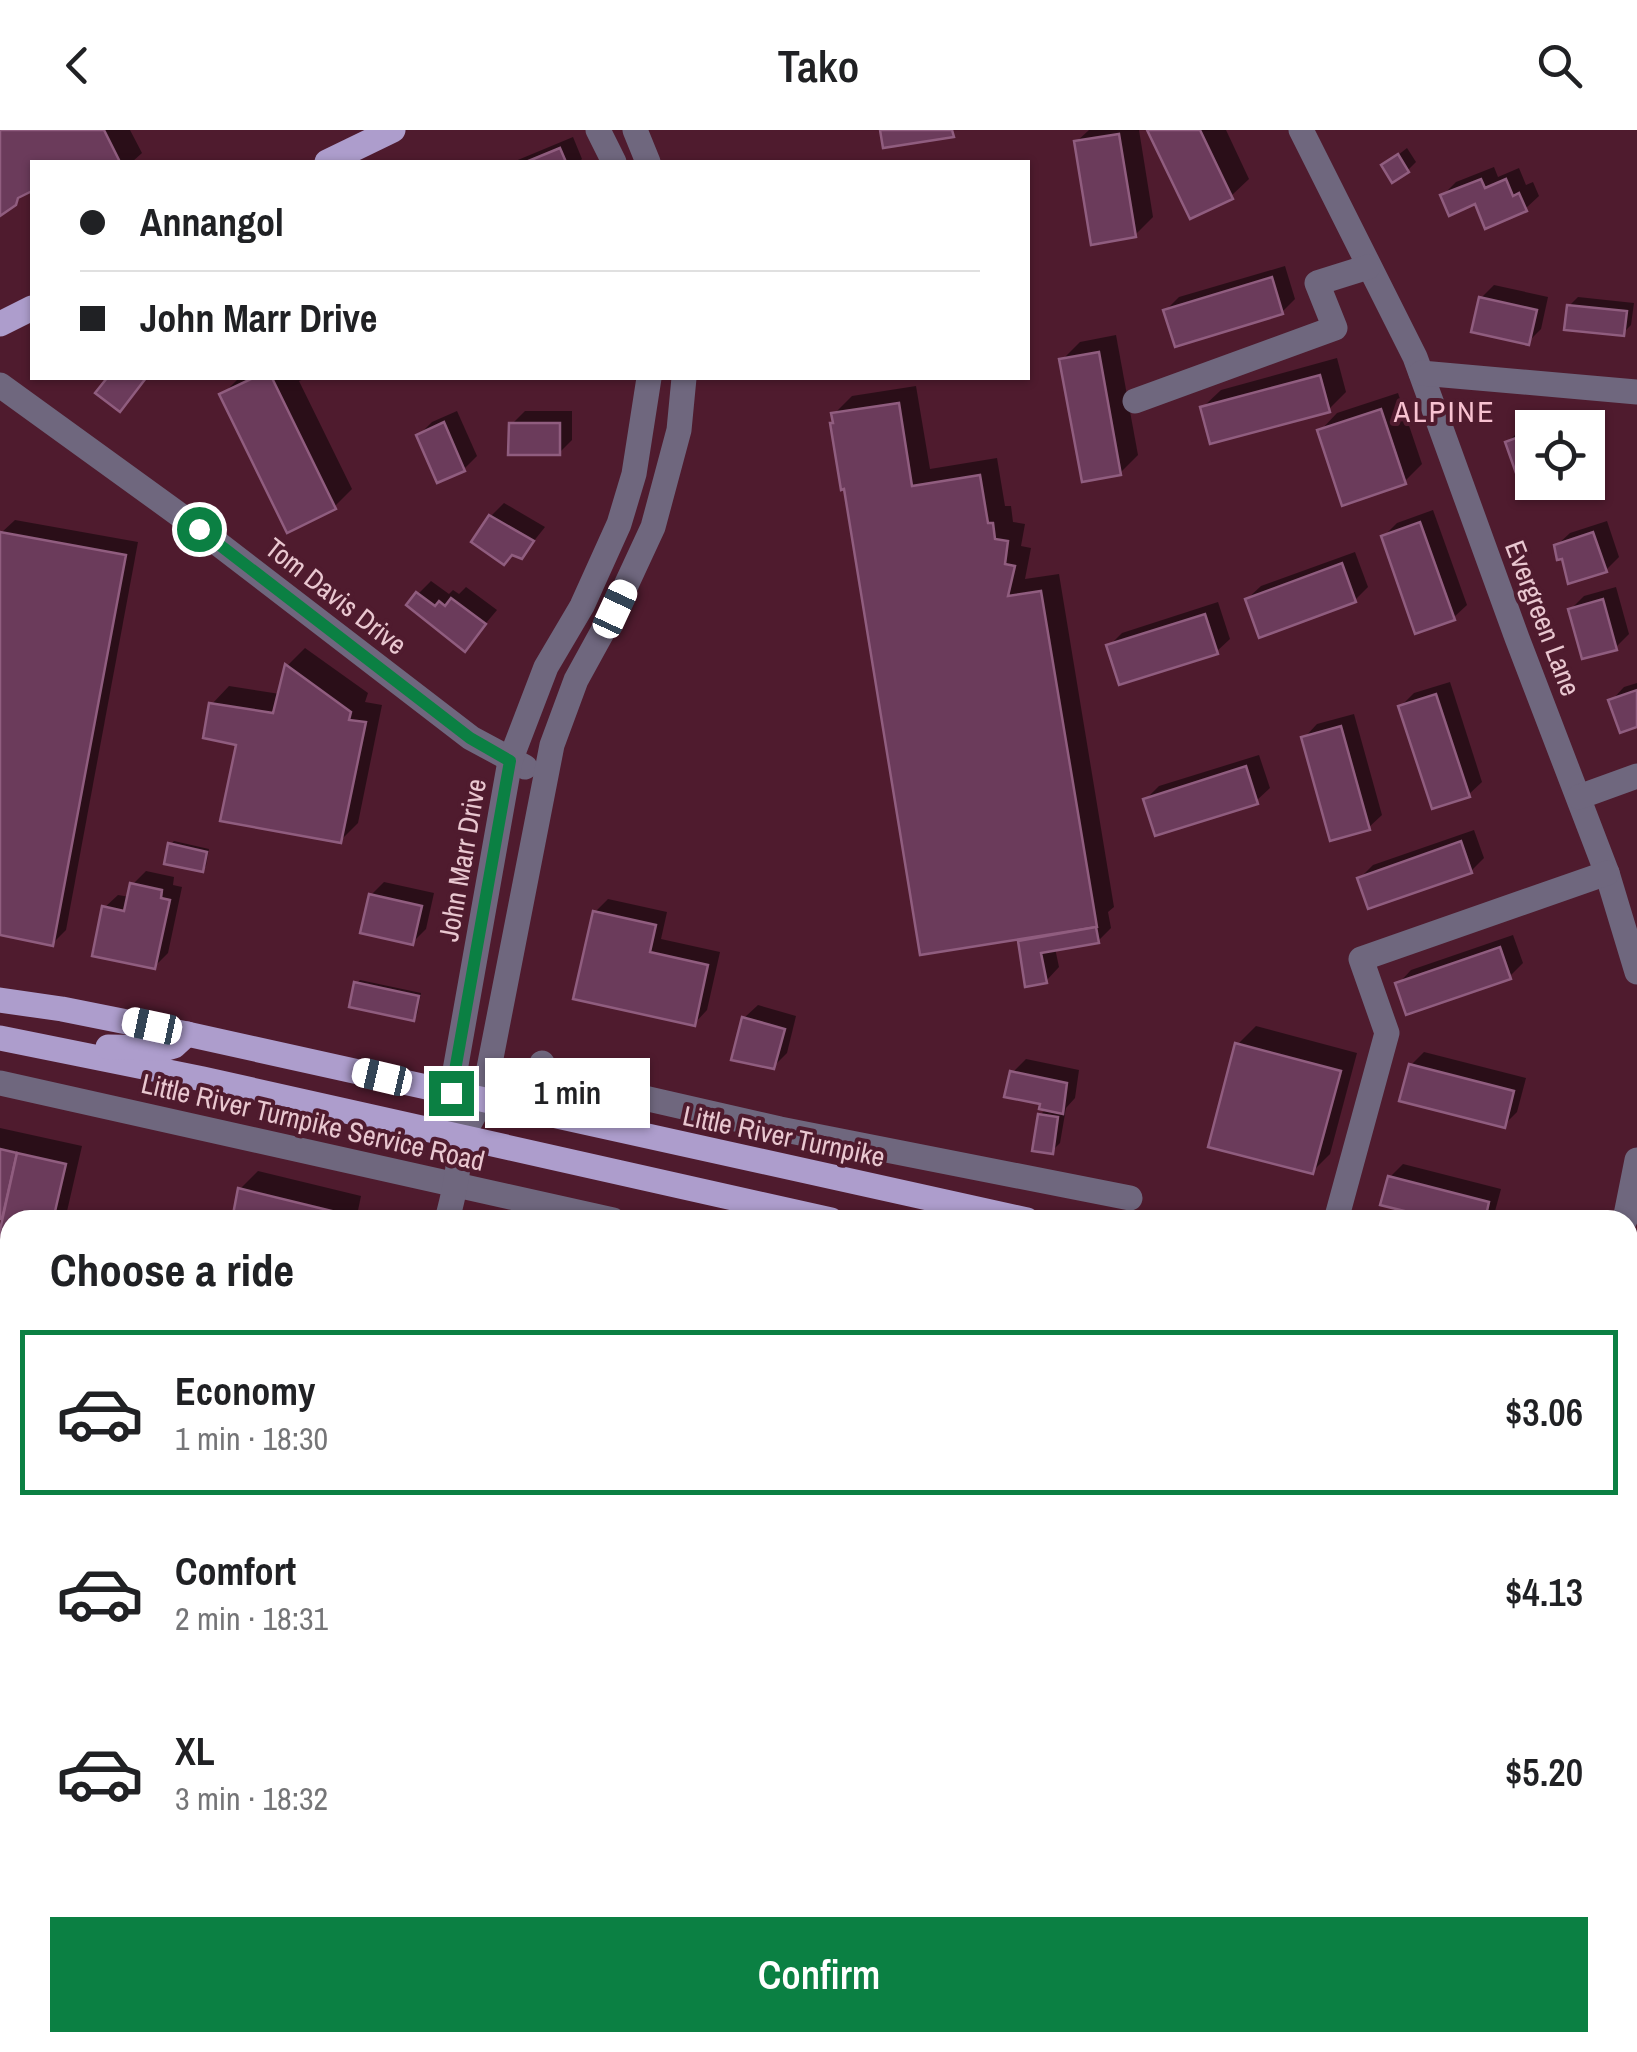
<!DOCTYPE html>
<html lang="en">
<head>
<meta charset="utf-8">
<style>
	body { margin:0; font-family:"Archivo Narrow",sans-serif; background:#f2f2f2; color:#202124; height:100vh; display:flex; flex-direction:column; font-size:38px; white-space:nowrap }
	* { box-sizing:border-box; margin:0 }
	p { font-size:32px; color:#757577 }
	.icon { flex:none; width:55px; height:55px; fill:none; stroke:currentColor; stroke-width:2; stroke-linecap:round; stroke-linejoin:round }
	.map { position:relative; flex:1; overflow:hidden }
	.side { position:absolute; left:0px; top:1080px; width:1638px; height:842px; display:flex; flex-direction:column; background:#fff; border-radius:30px 30px 0 0; box-shadow:0 2px 8px #0004 }
	.side>* { flex:none }
	.top-card { position:absolute; left:30px; top:30px; width:1000px; height:220px; border-radius:0px; box-shadow:0 2px 8px #0004; display:grid; align-content:center; height:220px; padding:0 50px; background:#fff }
	.controls { position:absolute; left:1515px; top:280px; display:grid; gap:20px }
	.controls a { display:grid; place-items:center; width:90px; height:90px; border-radius:0px; background:#fff; box-shadow:0 2px 8px #0004; font-size:50px }
	.end { position:absolute; width:45px; height:45px; margin:-22px; border:12px solid #0b8043; background:#fff; box-shadow:0 0 0 5px #fff }
	.from { border-radius:50% }
	.bubble { position:absolute; height:70px; border-radius:0px; background:#fff; box-shadow:0 2px 8px #0004; font-size:32px; font-weight:600; line-height:70px; text-align:center }
	.car { position:absolute; width:30px; height:60px; margin:-30px -15px; border-radius:12px; box-shadow:0 0 8px 2px #0007; background:linear-gradient(#fff 24%,#345 0 40%,#fff 0 76%,#345 0 86%,#fff 0) }
	.top-card b { display:flex; align-items:center; gap:35px; height:95px; font-size:38px }
	.top-card b+b { border-top:2px solid #e0e0e0 }
	.top-card i { width:25px; height:25px; background:#202124 }
	ul { padding:0; list-style:none }
	li { display:flex; align-items:center; gap:30px; height:165px; margin:0 20px 15px; padding:0 30px; border:5px solid transparent; border-radius:0px }
	li div { flex:1 }
	li b { display:block; font-size:38px }
	li em { font-style:normal; font-weight:600 }
	li.active { border-color:#0b8043 }
	li>.icon { width:90px; height:90px; stroke-width:1.5 }
	h2 { padding:0 50px; font-size:45px; line-height:120px }
	.button { display:flex; gap:20px; margin-top:auto; padding:20px 50px }
	.button a { flex:1; height:115px; border-radius:0px; background:#0b8043; color:#fff; font-size:40px; font-weight:600; line-height:115px; text-align:center }
	header { display:flex; justify-content:space-between; align-items:center; height:130px; padding:0 50px; background:#fff; font-size:45px; font-weight:600 }
	.map>svg:first-child { display:block }
	.green { fill:#754554 }
	.shadow { fill:#0007 }
	.lines { fill:none; stroke-linecap:round; stroke-linejoin:round }
	.stream { stroke:#0a1815; stroke-width:5 }
	.building { fill:#6b3b5b; stroke:#905d7f; stroke-width:2.5 }
	.minor { stroke:#6f677e; stroke-width:25 }
	.major { stroke:#ad9dcc; stroke-width:25 }
	.route { stroke:#0b8043; stroke-width:12 }
	.labels { text-anchor:middle; stroke-width:8; stroke-linejoin:round; paint-order:stroke }
	.street-label { font-size:28px; fill:#e9c7d0; stroke:#4f1b2e }
	.neighbourhood-label { font-size:30px; letter-spacing:2.5px; fill:#f8c2d1; stroke:#4f1b2e }
</style>
</head>
<body>
<header><svg class="icon" aria-label="back" viewBox="0 0 24 24"><path d="M15 5l-7 7 7 7"/></svg>Tako<svg class="icon" aria-label="search" viewBox="0 0 24 24"><circle cx="10" cy="10" r="6"/><path d="M15 15l6 6"/></svg></header>
<div class="map">
<svg width="1637" height="1922" viewBox="0 0 1637 1922">
	<rect width="100%" height="100%" fill="#4f1b2e"/>
	<path class="green" d="M1637,1372v371l-9,1v-328z"/>
	<g class="shadow">
		<path d="M0,0h130l12,23 -10,9h-100v27l-32,24z"/>
		<path d="M1089,0h50l14,87 -18,18 -59,-93z"/>
		<path d="M1150,0h76l23,49 -18,17z"/>
		<path d="M573,7l9,22 -3,3h-66z"/>
		<path d="M1407,18l9,14 -8,8 -24,-4z"/>
		<path d="M1494,37l4,10 21,-9 7,17 7,-3 6,14 -14,13 -82,-14 13,-13z"/>
		<path d="M1285,136l10,33 -13,13 -116,-2 13,-13z"/>
		<path d="M1494,155l54,12 -7,32 -13,13 -47,-44z"/>
		<path d="M1578,167l56,6 -3,22 -8,8 -54,-27z"/>
		<path d="M1116,205l22,120 -18,18 -58,-113 18,-18z"/>
		<path d="M1337,228l9,34 -18,18 -125,-3 18,-17z"/>
		<path d="M239,248h67l-7,3 53,108 -18,18 -112,-112z"/>
		<path d="M916,256l14,83 67,-11 8,48h6l2,16 12,2 -4,22 10,2 -6,31 34,-5 55,333 -6,5 3,16 -13,13 -43,7 4,19 -13,14 -26,-39 6,-6 -191,-515 -1,-7 18,-18z"/>
		<path d="M1398,263l24,71 -18,18 -84,-51 17,-18z"/>
		<path d="M457,281l20,45 -13,13 -45,-34 13,-13z"/>
		<path d="M525,281h47v29l-13,13 -47,-29z"/>
		<path d="M1562,285l4,13h-34v40l-13,5 -11,-31 13,-13z"/>
		<path d="M504,373l41,24 -23,29 -31,-40z"/>
		<path d="M1433,380l34,95 -14,13 -69,-82 13,-13z"/>
		<path d="M15,390l123,22 -72,388 -13,13 -53,-10v-389l1,-11z"/>
		<path d="M1607,391l12,36 -13,13 -50,-24 14,-13z"/>
		<path d="M1355,422l13,35 -13,13 -108,-1 14,-13z"/>
		<path d="M431,451l18,13 4,-4 6,4 7,-7 31,23 -32,38 -47,-54z"/>
		<path d="M1616,457l13,47 -13,13 -45,-38 13,-13z"/>
		<path d="M1218,472l12,37 -14,13 -107,-6 13,-13z"/>
		<path d="M305,518l63,45 -3,9 17,3 -24,118 -18,18 -101,-98 -27,-39 17,-18 51,8 8,-29z"/>
		<path d="M1450,552l32,100 -14,13 -67,-89 13,-13z"/>
		<path d="M1637,553v42l-26,-24 13,-14z"/>
		<path d="M1354,584l28,101 -14,13 -64,-90 13,-14z"/>
		<path d="M1259,625l11,33 -14,13 -110,-2 13,-13z"/>
		<path d="M1474,700l10,28 -13,13 -111,7 13,-13z"/>
		<path d="M174,711l35,8 -3,17 -4,4 -32,-25z"/>
		<path d="M146,741l28,6 -1,8 9,2 -14,66 -13,13 -51,-58 14,-13 12,2 2,-12z"/>
		<path d="M384,752l50,11 -8,36 -13,13 -42,-47z"/>
		<path d="M608,769l59,13 -6,27 59,13 -13,58 -13,14 -99,-112z"/>
		<path d="M1513,805l10,28 -13,13 -112,8 13,-14z"/>
		<path d="M360,850l61,13 -4,22 -4,4 -56,-36z"/>
		<path d="M758,875l38,11 -9,37 -13,13 -30,-48z"/>
		<path d="M1256,896l101,27 -27,101 -18,18 -74,-128z"/>
		<path d="M1424,922l102,26 -9,34 -13,13 -93,-60z"/>
		<path d="M1026,929l53,11 -4,28 -9,10 -6,35 -8,8 -12,-36 7,-7 -35,-35z"/>
		<path d="M0,998l82,18 -17,74h-55v52l-10,-3v-29l6,-22 -6,-2z"/>
		<path d="M1403,1034l98,25 -7,26 -5,5h-38l-61,-43z"/>
		<path d="M258,1041l103,25 -5,24h-122l6,-31z"/>
		<path d="M0,1444l10,2 -1,32 -9,-2z"/>
		<path d="M4,1581l6,2v36l-10,-2v-32z"/>
		<path d="M0,1705l10,1v35l-10,-2z"/>
		<path d="M1636,1794h1v39l-9,-1v-29z"/>
		<path d="M0,1839l10,3v29l-4,4 -6,-1z"/>
		<path d="M219,1912h48l-2,10h-48z"/>
		<path d="M284,1912h34l9,3 -2,7h-44z"/>
		<rect x="675" y="1912" width="50" height="10"/>
		<path d="M870,1912h41v10h-50z"/>
		<path d="M1037,1912h30v10h-31z"/>
		<path d="M1462,1912h26l6,5 -4,5h-36z"/>
	</g>
	<g class="lines">
		<path class="stream" d="M1628,1623l9,3"/>
	</g>
	<g class="building">
		<path d="M0,0h104l16,32h-88v29l-14,7 -2,7 -16,11z"/>
		<path d="M880,0h72l2,7 -71,11z"/>
		<path d="M1147,0h53l33,69 -43,20z"/>
		<path d="M1119,4l17,103 -45,8 -17,-104z"/>
		<path d="M560,18l6,14h-40z"/>
		<path d="M1398,24l11,18 -17,11 -11,-18z"/>
		<path d="M1481,49l4,9 21,-9 7,17 6,-3 8,18 -42,18 -10,-25 -26,12 -9,-21z"/>
		<path d="M1272,147l11,37 -108,33 -12,-37z"/>
		<path d="M1479,167l58,13 -8,35 -58,-13z"/>
		<path d="M1567,175l60,6 -3,25 -60,-6z"/>
		<path d="M1099,222l22,123 -39,7 -23,-123z"/>
		<path d="M1320,245l10,37 -120,32 -10,-37z"/>
		<path d="M107,248h39l-26,34 -25,-19z"/>
		<path d="M253,248h19l64,131 -49,24 -68,-139z"/>
		<path d="M899,273l13,83 68,-11 8,48h5l2,16 13,2 -3,23 10,2 -7,30 33,-5 56,336 -177,28 -76,-466 -3,1 -11,-67h3l-2,-10z"/>
		<path d="M1381,279l25,75 -64,22 -25,-76z"/>
		<path d="M444,292l21,49 -28,12 -21,-48z"/>
		<path d="M509,293h51v32h-52z"/>
		<path d="M1532,302v39l-15,5 -12,-34z"/>
		<path d="M489,385l45,26 -12,18 -10,-4 -8,10 -33,-23z"/>
		<path d="M1420,392l35,98 -40,14 -34,-98z"/>
		<path d="M0,402l126,23 -73,391 -53,-11z"/>
		<path d="M1593,402l14,40 -39,12 -6,-25 -5,1 -3,-15z"/>
		<path d="M1342,433l14,39 -97,36 -14,-39z"/>
		<path d="M416,462l19,14 4,-5 6,5 6,-8 35,26 -21,28 -59,-47z"/>
		<path d="M1603,469l14,51 -35,9 -14,-50z"/>
		<path d="M1205,484l13,40 -99,31 -13,-40z"/>
		<path d="M285,534l66,48 -2,8 17,2 -25,121 -121,-22 16,-76 -33,-7 6,-35 64,10z"/>
		<path d="M1637,560v37l-17,6 -12,-33z"/>
		<path d="M1436,564l34,103 -38,12 -34,-103z"/>
		<path d="M1341,596l29,104 -40,11 -29,-104z"/>
		<path d="M1246,636l12,38 -103,32 -12,-37z"/>
		<path d="M1461,711l11,32 -104,36 -11,-31z"/>
		<path d="M168,713l39,9 -4,20 -39,-8z"/>
		<path d="M130,753l32,7 -1,8 9,2 -15,69 -63,-13 10,-50 22,5z"/>
		<path d="M369,764l53,12 -9,39 -53,-12z"/>
		<path d="M593,781l63,14 -6,27 58,13 -13,61 -122,-27z"/>
		<path d="M1096,797l3,16 -58,10 6,30 -22,4 -7,-46z"/>
		<path d="M1500,817l11,32 -105,36 -11,-32z"/>
		<path d="M354,852l65,14 -5,25 -65,-14z"/>
		<path d="M742,887l43,12 -11,40 -43,-9z"/>
		<path d="M1235,913l106,28 -28,103 -105,-27z"/>
		<path d="M1409,934l105,27 -9,37 -106,-27z"/>
		<path d="M1010,941l57,12 -4,31 -24,-5 1,-5 -36,-7z"/>
		<path d="M1038,984l20,3 -5,37 -21,-3z"/>
		<path d="M0,1019l17,4 -15,66h-2z"/>
		<path d="M17,1023l49,11 -13,56h-43v54l-10,-2v-42z"/>
		<path d="M1388,1046l101,26 -4,18h-44l-61,-15z"/>
		<path d="M238,1058l106,26 -1,6h-111z"/>
		<path d="M0,1453l10,1 -1,26 -9,-1z"/>
		<path d="M0,1590l10,2v29l-10,-2z"/>
		<path d="M0,1714l10,1v29l-10,-2z"/>
		<path d="M1628,1807l9,1v27l-9,-1z"/>
		<path d="M0,1849l10,2 -3,27 -7,-1z"/>
		<path d="M151,1912h43l-2,10z"/>
		<path d="M217,1912h45l-2,10h-45z"/>
		<path d="M281,1912h3l32,10h-38z"/>
		<path d="M673,1912h31l-1,3 15,1v6h-46z"/>
		<rect x="1034" y="1912" width="26" height="10"/>
	</g>
	<g class="lines">
		<g class="minor">
			<path d="M598,0l16,32"/>
			<path d="M635,0l13,32"/>
			<path d="M1301,0l114,227 102,281 90,235 30,99"/>
			<path d="M1421,243l216,19"/>
			<path d="M0,255l199,144 272,209 54,29"/>
			<path d="M1135,271l200,-73 -18,-45 51,-16"/>
			<path d="M1579,667l58,-21"/>
			<path d="M542,933l7,11 12,5 219,50 350,69"/>
			<path d="M0,953l613,137"/>
			<path d="M461,1008l22,-39 69,-354 24,-65 39,-71 38,-82 26,-97 5,-52"/>
			<path d="M447,1090c14,-52 16,-74 4,-127l59,-332 36,-94 36,-61 37,-82 15,-50 15,-96"/>
			<path d="M1336,1090l51,-187 -26,-74 246,-86"/>
			<path d="M1625,1090l12,-60"/>
			<path d="M0,1372l10,2"/>
			<path d="M0,1536l10,2"/>
			<path d="M0,1796l10,2"/>
			<path d="M522,1912l43,10"/>
			<path d="M1597,1915l40,2"/>
			<path d="M623,1922l1,-10"/>
			<path d="M973,1922l1,-10"/>
		</g>
		<g class="major">
			<path d="M327,32l66,-32"/>
			<path d="M0,194l32,-16"/>
			<path d="M0,870l62,9 125,25 840,186"/>
			<path d="M0,908l203,41 628,141"/>
			<path d="M108,917l59,1 7,-2 13,-12"/>
			<path d="M1628,1249l9,3"/>
			<path d="M1628,1297l9,3"/>
		</g>
	</g>
	<g class="lines">
		<path class="route" d="M199,399l271,209 40,23 -59,332"/>
	</g>
	<g class="labels">
		<g class="street-label">
			<text transform="translate(336 466) rotate(38)" y="10">Tom Davis Drive</text>
			<text transform="translate(1543 488) rotate(69)" y="10">Evergreen Lane</text>
			<text transform="translate(462 730) rotate(-80)" y="10">John Marr Drive</text>
			<text transform="translate(313 992) rotate(13)" y="10">Little River Turnpike Service Road</text>
			<text transform="translate(784 1006) rotate(12)" y="10">Little River Turnpike</text>
		</g>
		<g class="neighbourhood-label">
			<text x="1445" y="292">ALPINE</text>
		</g>
	</g>
</svg>
<div class="controls">
<a><svg class="icon" aria-label="locate" viewBox="0 0 24 24"><circle cx="12" cy="12" r="6"/><path d="M12 2v4M12 18v4M2 12h4M18 12h4"/></svg></a>
</div>
<i class="end from" style="left:199px;top:399px"></i>
<i class="end" style="left:451px;top:963px"></i>
<div class="bubble" style="left:485px;top:928px;width:165px">1 min</div>
<i class="car" style="left:615px;top:479px;rotate:25deg"></i>
<i class="car" style="left:152px;top:896px;rotate:282deg"></i>
<i class="car" style="left:382px;top:947px;rotate:283deg"></i>
<div class="top-card">
<b><i class="from"></i>Annangol</b>
<b><i></i>John Marr Drive</b>
</div>
<section class="side">
<h2>Choose a ride</h2>
<ul>
<li class="active"><svg class="icon" aria-label="car" viewBox="0 0 24 24"><path d="M5 17H2v-5l4-1 3-4h7l3 4 3 1v5h-3M9 17h6M6 11h13"/><circle cx="7" cy="17" r="2"/><circle cx="17" cy="17" r="2"/></svg><div><b>Economy</b><p>1 min · 18:30</p></div><em>$3.06</em></li>
<li><svg class="icon" aria-label="car" viewBox="0 0 24 24"><path d="M5 17H2v-5l4-1 3-4h7l3 4 3 1v5h-3M9 17h6M6 11h13"/><circle cx="7" cy="17" r="2"/><circle cx="17" cy="17" r="2"/></svg><div><b>Comfort</b><p>2 min · 18:31</p></div><em>$4.13</em></li>
<li><svg class="icon" aria-label="car" viewBox="0 0 24 24"><path d="M5 17H2v-5l4-1 3-4h7l3 4 3 1v5h-3M9 17h6M6 11h13"/><circle cx="7" cy="17" r="2"/><circle cx="17" cy="17" r="2"/></svg><div><b>XL</b><p>3 min · 18:32</p></div><em>$5.20</em></li>
</ul>
<div class="button"><a>Confirm</a></div>
</section>
</div>
</body>
</html>
